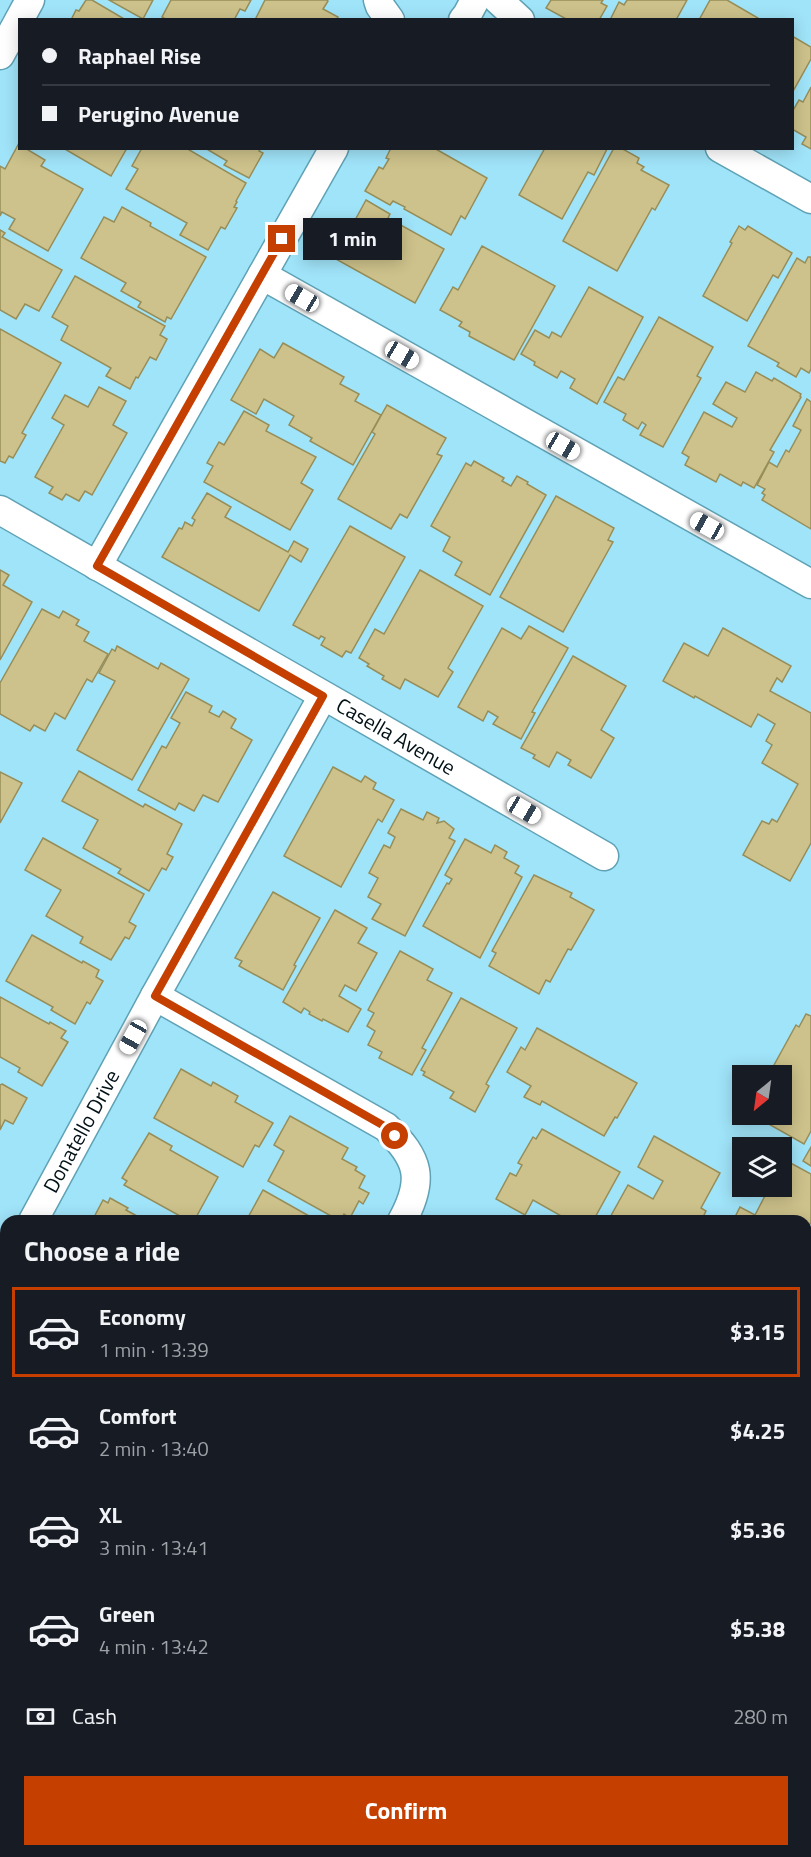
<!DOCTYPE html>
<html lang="en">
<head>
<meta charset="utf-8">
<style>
	body { margin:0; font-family:"Titillium Web",sans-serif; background:#20242c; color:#f1f3f6; height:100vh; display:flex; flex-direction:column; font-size:22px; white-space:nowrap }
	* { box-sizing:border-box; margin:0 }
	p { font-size:20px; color:#9ea1a6 }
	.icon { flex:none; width:33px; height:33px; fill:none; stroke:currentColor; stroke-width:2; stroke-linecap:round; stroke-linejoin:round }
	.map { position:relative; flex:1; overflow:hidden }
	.drawer { position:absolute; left:0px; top:1215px; width:812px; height:642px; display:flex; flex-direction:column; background:#171b24; border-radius:18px 18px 0 0; box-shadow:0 3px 15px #0003 }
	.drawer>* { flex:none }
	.top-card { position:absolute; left:18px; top:18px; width:776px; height:132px; border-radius:0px; box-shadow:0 3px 15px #0003; display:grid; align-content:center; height:132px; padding:0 24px; background:#171b24 }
	.needle { width:39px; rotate:209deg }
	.fabs { position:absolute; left:732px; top:1065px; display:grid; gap:12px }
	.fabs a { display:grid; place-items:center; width:60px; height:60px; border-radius:0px; background:#171b24; box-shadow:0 3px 15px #0003; font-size:30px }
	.end { position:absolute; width:27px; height:27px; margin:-14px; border:8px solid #c53f00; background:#fff; box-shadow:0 0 0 3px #fff }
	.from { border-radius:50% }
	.bubble { position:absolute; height:42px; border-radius:0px; background:#171b24; box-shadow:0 3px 15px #0003; font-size:20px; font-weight:700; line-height:42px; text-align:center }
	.car { position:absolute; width:18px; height:36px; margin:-18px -9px; border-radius:8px; box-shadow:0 0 4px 2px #0007; background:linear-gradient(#fff 24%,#345 0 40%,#fff 0 76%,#345 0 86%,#fff 0) }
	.top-card b { display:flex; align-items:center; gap:21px; height:57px; font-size:22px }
	.top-card b+b { border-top:2px solid #363941 }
	.top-card i { width:15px; height:15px; background:#f1f3f6 }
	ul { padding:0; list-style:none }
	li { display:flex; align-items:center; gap:18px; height:90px; margin:0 12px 9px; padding:0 12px; border:3px solid transparent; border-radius:0px }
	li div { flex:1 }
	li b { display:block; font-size:22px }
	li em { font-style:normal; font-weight:700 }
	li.selected { border-color:#c53f00 }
	li>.icon { width:54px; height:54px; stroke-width:1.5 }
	h2 { padding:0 24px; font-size:27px; line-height:72px }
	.pay { display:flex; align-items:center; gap:15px; height:66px; padding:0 24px; font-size:22px }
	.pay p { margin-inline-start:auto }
	.cta { display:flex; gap:12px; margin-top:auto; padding:12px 24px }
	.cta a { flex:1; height:69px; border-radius:0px; background:#c53f00; color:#fff; font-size:24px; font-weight:700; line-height:69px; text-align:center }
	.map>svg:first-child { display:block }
	.building { fill:#cdc28b; stroke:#978d58; stroke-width:1.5 }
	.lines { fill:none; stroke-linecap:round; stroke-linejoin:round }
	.street-casing { stroke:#5fa2b5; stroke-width:31 }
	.street { stroke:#fff; stroke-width:28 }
	.route { stroke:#c53f00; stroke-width:8 }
	.labels { text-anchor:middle; stroke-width:6; stroke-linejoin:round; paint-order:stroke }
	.street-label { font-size:21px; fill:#001015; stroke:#a0e4f9 }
</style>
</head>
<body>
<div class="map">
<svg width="811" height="1857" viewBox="0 0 811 1857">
	<rect width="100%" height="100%" fill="#a0e4f9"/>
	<g class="building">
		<path d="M86,0h6l34,20h-55l5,-10 3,1z"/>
		<path d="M109,0h44l-10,19z"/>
		<path d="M171,0h80l-6,11 -5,-2 -6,11h-67l-5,-3z"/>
		<path d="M265,0h62l1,1 -5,8 15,8 -2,3h-81z"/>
		<path d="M551,0h52l-2,3 6,3 -8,14h-31l-22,-12z"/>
		<path d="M627,0h60l-11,20h-66l9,-18 5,3z"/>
		<path d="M710,0h17l31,18 -1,2h-58z"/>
		<path d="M792,36l19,11v12l-19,34z"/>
		<path d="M811,87v62l-9,-5 4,-7 -14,-8v-17l7,-12 4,2z"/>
		<path d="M18,145l2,3h5l20,12 -4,6 42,23 -35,62 -39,-22 6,-10 -13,-7 -2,4v-50l5,3z"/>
		<path d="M63,148h64l-16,28z"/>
		<path d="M142,148h44l60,35 -10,18 1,1 -3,5 3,1 -12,21 -4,-2 -13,23 -28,-15 7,-12 -61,-34 12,-20 -6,-3z"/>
		<path d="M205,148h56l-2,3 4,2 -14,25 -25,-13 3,-4z"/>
		<path d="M434,148l53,30 -22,41 -4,-3 -10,19 -47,-26 1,-2 -12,-6 -3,4 -25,-14 14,-24 4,2 6,-10 -3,-1 4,-8 -2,-2z"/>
		<path d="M545,148l62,1 -13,26 -6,-3 -26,47 -43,-24z"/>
		<path d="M614,148h7l18,10 -2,5 7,4 -3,3 28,15 -14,25 -3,-2 -35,63 -54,-30z"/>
		<path d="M366,200l24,14 -2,4 56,31 -29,54 -81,-45 6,-10 -5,-3 14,-26 5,3z"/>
		<path d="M122,207l29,16 -1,3 56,31 -35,62 -4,-2 -2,5 -27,-15 3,-5 -20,-11 5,-8 -45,-25 23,-41 10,5z"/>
		<path d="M739,226l6,4 3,-4 44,27 -14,25 -5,-3 -26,46 -44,-25 29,-53 -2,-1z"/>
		<path d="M0,230l5,3 -3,4 60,33 -23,41 -14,-7 -9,15 -16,-9z"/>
		<path d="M482,246l73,40 -41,74 -45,-24 1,-4 -11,-6 3,-4 -22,-12 13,-23 5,3z"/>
		<path d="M808,257h3v112l-2,4 -8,-5 -5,9 -19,-11 2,-3 -31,-17 49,-88 8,5z"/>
		<path d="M75,276l90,50 -5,9 7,4 -11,21 -6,-3 -12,21 -2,-1 -6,12 -24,-13 5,-8 -50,-28 7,-14 -16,-9z"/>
		<path d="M589,287l54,30 -46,87 -27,-16 5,-9 -14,-8 -4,7 -23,-13 1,-3 -14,-8 14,-24 14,8 3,-6 9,5z"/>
		<path d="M659,317l54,30 -16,29 4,2 -38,69 -23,-12 6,-10 -4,-3 -4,7 -15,-9 3,-6 -22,-12 14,-25 6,3z"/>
		<path d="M0,329l61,34 -39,70 4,2 -13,23 -4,-2 -4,7 -5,-2z"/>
		<path d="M283,343l61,34 -4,7 19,10 -4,7 26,14 -28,50 -43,-24 2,-3 -23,-13 5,-9 -30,-17 -8,15 -25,-14 29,-51 14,9z"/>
		<path d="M756,372l16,9 2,-3 27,16 -1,2 1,1 -31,53 4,2 -20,36 -11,-6 -2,4 -21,-12 -4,8 -31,-17 4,-8 -7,-4 22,-41 28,15 5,-9 -24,-14 13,-22 19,10z"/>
		<path d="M99,387l27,14 -13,24 14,8 -35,62 -7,-4 -6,10 -13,-7 -4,6 -13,-7 4,-6 -18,-10 29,-52 -12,-7 13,-23 23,12z"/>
		<path d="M807,399l4,3v127l-49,-29 3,-5 -3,-2 3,-4 -8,-4 12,-23 8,5 9,-17 3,2 12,-22 -8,-4z"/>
		<path d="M387,405l59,33 -9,16 5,2 -35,62 -7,-4 -9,15 -53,-30 37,-65 -3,-2z"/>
		<path d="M244,411l25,14 -3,6 50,26 -15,26 12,7 -23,40 -86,-48 9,-16 -6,-3 12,-21 5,3z"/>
		<path d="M474,461l30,17 -2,3 9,5 6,-10 11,6 -1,2 19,11 -56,100 -35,-20 7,-13 -19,-11 7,-14 -19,-11 35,-63 5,3z"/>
		<path d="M207,493l24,14 -6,10 63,35 6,-11 14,8 -7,13 -11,-7 -31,56 -97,-54 17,-29 3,1 3,-7 7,4 3,-6 -3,-2z"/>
		<path d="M556,496l58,32 -6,12 5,2 -50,90 -63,-35z"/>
		<path d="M350,526l55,31 -54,96 -5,-2 -4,6 -21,-12 4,-7 -4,-2 -2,3 -26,-14z"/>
		<path d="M0,570l9,5 -6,10 29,17 -32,58z"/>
		<path d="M420,570l63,36 -35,62 5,4 -15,25 -33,-18 -5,10 -18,-10 2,-3 -17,-10 2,-2 -10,-6 16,-29 9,5z"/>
		<path d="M42,609l17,9 4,-7 16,9 -3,5 13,7 -5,9 24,13 -16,28 -5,-3 -22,40 -10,-6 -10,18 -11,-6 -4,6 -30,-17v-31z"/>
		<path d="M529,626l39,22 -36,64 3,1 -14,26 -28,-15 5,-7 -10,-6 -5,10 -25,-14 44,-79 19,11z"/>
		<path d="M723,628l68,38 -9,16 -5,-4 -7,13 41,22v130l-21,38 -47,-26 19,-34 7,3 3,-5 5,3 21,-38 -36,-21 10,-18 -6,-4 9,-17 -17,-10 -7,13 -56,-31 -1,2 -31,-17 21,-38 24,13z"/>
		<path d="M117,646l41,23 3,-6 28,16 -57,101 -55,-30 38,-69 -16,-8 13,-24 3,2z"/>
		<path d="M573,656l53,30 -25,44 13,8 -23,40 -23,-13 3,-5 -14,-8 -8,15 -16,-9 2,-3 -14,-7z"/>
		<path d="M186,692l26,14 -3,6 10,5 4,-6 13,8 -5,9 21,12 -34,62 -15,-7 -9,16 -15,-8 -4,7 -37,-20 24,-44 4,2 14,-25 -9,-5z"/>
		<path d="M333,767l28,15 4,-6 11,7 -3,6 21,11 -12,22 -4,-3 -37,68 -57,-31z"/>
		<path d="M79,771l64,36 2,-3 37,20 -15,30 6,3 -7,13 -4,-2 -13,23 -31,-18 3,-4 -38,-21 15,-28 -36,-19z"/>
		<path d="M0,772l22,11 -22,40z"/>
		<path d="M401,809l22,11 4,-8 12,6 -2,5 7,-2 10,8 -5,9 6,3 -50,95 -33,-17 9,-15 -13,-7 10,-19 -9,-5 15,-28 6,3 5,-11 -7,-4z"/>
		<path d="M43,838l101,56 -15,28 7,4 -7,13 -4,-2 -14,23 -31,-17 3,-6 -37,-21 15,-26 -36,-20z"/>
		<path d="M465,839l26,14 4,-8 12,7 -3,6 15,8 -4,7 7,4 -42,81 -57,-32 24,-43 2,1 3,-5 -7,-4z"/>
		<path d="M534,875l38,18 -2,4 24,13 -23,40 -3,-1 -18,33 -4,-2 -7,14 -50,-28 7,-13 -4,-2z"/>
		<path d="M273,892l47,26 -26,47 2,1 -13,24 -44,-24 3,-5 -7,-3z"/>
		<path d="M335,910l32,18 -9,15 19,10 -21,38 -11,-6 -6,11 22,13 -13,23 -25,-13 -1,2 -13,-7 1,-2 -6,-4 -3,5 -18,-11z"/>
		<path d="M32,935l50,28 1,-2 16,9 -3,7 7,4 -13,23 -3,-2 -12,22 -24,-14 2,-3 -47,-26z"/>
		<path d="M400,951l33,18 -6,11 25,13 -30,55 4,2 -14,25 -33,-17 3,-6 -14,-7 7,-14 -8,-5 7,-13 -6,-3z"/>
		<path d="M0,997l49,27 1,-2 16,9 -5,7 7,4 -26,44 -24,-14 2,-4 -20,-11z"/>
		<path d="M461,998l56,30 -31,56 3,2 -14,26 -25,-14 4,-6 -31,-17 2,-3 -4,-2z"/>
		<path d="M806,1014l5,2v115l-7,13 -39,-22 2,-4 -7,-4h22v-38h-14l28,-51 3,2z"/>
		<path d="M537,1028l100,55 -20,35 -2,-1 -11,19 -62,-35 -2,4 -16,-8 7,-11 -24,-14 14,-25 4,3z"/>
		<path d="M181,1069l30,17 2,-4 25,14 -3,6 38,21 -14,24 -4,-2 -12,22 -89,-49z"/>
		<path d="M2,1084l25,14 -14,26 -8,-4 -5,10v-45z"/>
		<path d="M290,1116l58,32 -6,11 15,8 -2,3 10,6 -6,12 10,5 -6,11 -4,-3 -9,17 -6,-4 -4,7 -72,-40 16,-30 -10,-6z"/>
		<path d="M542,1129l78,43 -27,49h-23l-37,-21 -8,15 -29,-16 14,-26 6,3 6,-11 -4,-2 15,-26 3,2z"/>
		<path d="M149,1133l23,13 -2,4 48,27 -24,44h-5l-65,-36 3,-4 -5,-3z"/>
		<path d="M654,1136l66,37 -19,35 5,3 -5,10h-93l20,-36 25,14 10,-18 -25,-14z"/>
		<path d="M811,1147v19l-8,-5z"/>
		<path d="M785,1160l26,14v48l-5,10v-11h-73l7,-14 15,8 15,-29h12v-20z"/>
		<path d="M263,1190l55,31h-72z"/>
		<path d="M110,1198l18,10 -2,2 20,11h-54l11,-21 5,3z"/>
		<path d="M807,1255l4,2v38l-5,-3z"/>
		<path d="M6,1383v65l-6,-4v-55l2,1z"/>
		<path d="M806,1426l5,3v70l-5,-3z"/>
		<path d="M0,1464l6,4v49l-6,-4z"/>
		<path d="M810,1549h1v35l-5,-3v-23z"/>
		<path d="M0,1583l6,3v16l-6,11z"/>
		<path d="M806,1629l5,3v54l-5,-3z"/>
		<path d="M6,1654v39l-6,-3v-25z"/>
		<path d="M806,1721l5,3v44l-2,-1 -3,6z"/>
		<path d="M6,1808v43h3l-3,6h-6v-47l3,2z"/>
		<path d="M24,1851h62l7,4 -1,2h-71z"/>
		<path d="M328,1851h71l4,2 -2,4h-76z"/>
		<path d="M509,1851h33l-4,6h-33z"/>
		<path d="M580,1851h34l-3,6h-20z"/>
		<path d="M678,1851h21l11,6h-35z"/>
		<path d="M733,1851h32l-3,6h-18z"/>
	</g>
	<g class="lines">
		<g class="street-casing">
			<g id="street">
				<path d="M378,0l2,6 10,14"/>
				<path d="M498,0l22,20"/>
				<path d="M463,20l4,-5 8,-15"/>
				<path d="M0,55l30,-55"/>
				<path d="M720,148l91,51"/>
				<path d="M262,275l549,309"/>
				<path id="s1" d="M0,510l604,346"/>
				<path d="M97,566l237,-418"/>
				<path d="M155,996l231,131c33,32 39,52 16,94"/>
				<path id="s2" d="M33,1221l122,-225 168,-300"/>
				<path d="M0,1282l6,-11"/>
				<path d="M806,1363l5,3"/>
				<path d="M0,1741l6,4"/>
				<path d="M198,1851l11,6"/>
				<path d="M447,1857l3,-6"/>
			</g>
		</g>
		<use href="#street" class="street"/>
	</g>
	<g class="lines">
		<path class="route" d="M282,239l-185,327 226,130 -168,300 231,131 9,9"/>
	</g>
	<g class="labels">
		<g class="street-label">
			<text dy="7" stroke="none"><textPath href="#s1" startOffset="456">Casella Avenue</textPath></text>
			<text dy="7" stroke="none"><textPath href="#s2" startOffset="102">Donatello Drive</textPath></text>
		</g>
	</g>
</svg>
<div class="fabs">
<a><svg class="needle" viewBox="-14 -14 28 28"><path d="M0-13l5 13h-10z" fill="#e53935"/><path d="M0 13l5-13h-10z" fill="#9ea1a6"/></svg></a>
<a><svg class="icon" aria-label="layers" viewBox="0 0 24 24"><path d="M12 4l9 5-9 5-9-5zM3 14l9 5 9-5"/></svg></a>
</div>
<i class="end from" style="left:395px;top:1136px"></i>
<i class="end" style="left:282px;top:239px"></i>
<div class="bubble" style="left:303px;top:218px;width:99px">1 min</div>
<i class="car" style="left:302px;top:298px;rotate:300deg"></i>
<i class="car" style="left:402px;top:355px;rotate:120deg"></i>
<i class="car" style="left:563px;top:446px;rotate:120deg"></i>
<i class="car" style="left:707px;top:526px;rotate:299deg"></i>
<i class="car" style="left:524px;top:810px;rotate:120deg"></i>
<i class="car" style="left:133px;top:1037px;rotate:209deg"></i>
<div class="top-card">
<b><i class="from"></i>Raphael Rise</b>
<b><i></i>Perugino Avenue</b>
</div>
<section class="drawer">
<h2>Choose a ride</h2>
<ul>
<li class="selected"><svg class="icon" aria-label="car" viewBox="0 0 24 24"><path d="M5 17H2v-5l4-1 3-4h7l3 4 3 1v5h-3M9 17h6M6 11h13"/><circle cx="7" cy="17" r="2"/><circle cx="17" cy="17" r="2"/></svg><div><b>Economy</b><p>1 min · 13:39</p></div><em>$3.15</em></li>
<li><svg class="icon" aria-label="car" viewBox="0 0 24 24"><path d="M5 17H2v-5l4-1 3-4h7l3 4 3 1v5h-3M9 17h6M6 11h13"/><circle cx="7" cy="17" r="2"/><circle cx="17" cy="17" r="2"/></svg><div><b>Comfort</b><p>2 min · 13:40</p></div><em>$4.25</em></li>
<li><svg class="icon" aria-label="car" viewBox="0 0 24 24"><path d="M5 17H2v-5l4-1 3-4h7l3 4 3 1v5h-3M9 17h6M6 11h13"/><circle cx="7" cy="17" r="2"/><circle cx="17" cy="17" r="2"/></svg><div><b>XL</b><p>3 min · 13:41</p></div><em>$5.36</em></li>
<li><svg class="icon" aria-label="car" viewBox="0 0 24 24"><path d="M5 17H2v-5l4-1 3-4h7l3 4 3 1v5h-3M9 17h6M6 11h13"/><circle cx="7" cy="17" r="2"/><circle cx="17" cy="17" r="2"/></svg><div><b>Green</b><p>4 min · 13:42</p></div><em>$5.38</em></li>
</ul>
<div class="pay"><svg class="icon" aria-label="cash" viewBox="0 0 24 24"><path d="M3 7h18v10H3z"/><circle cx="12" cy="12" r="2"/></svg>Cash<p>280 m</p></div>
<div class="cta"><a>Confirm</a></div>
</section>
</div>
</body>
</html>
